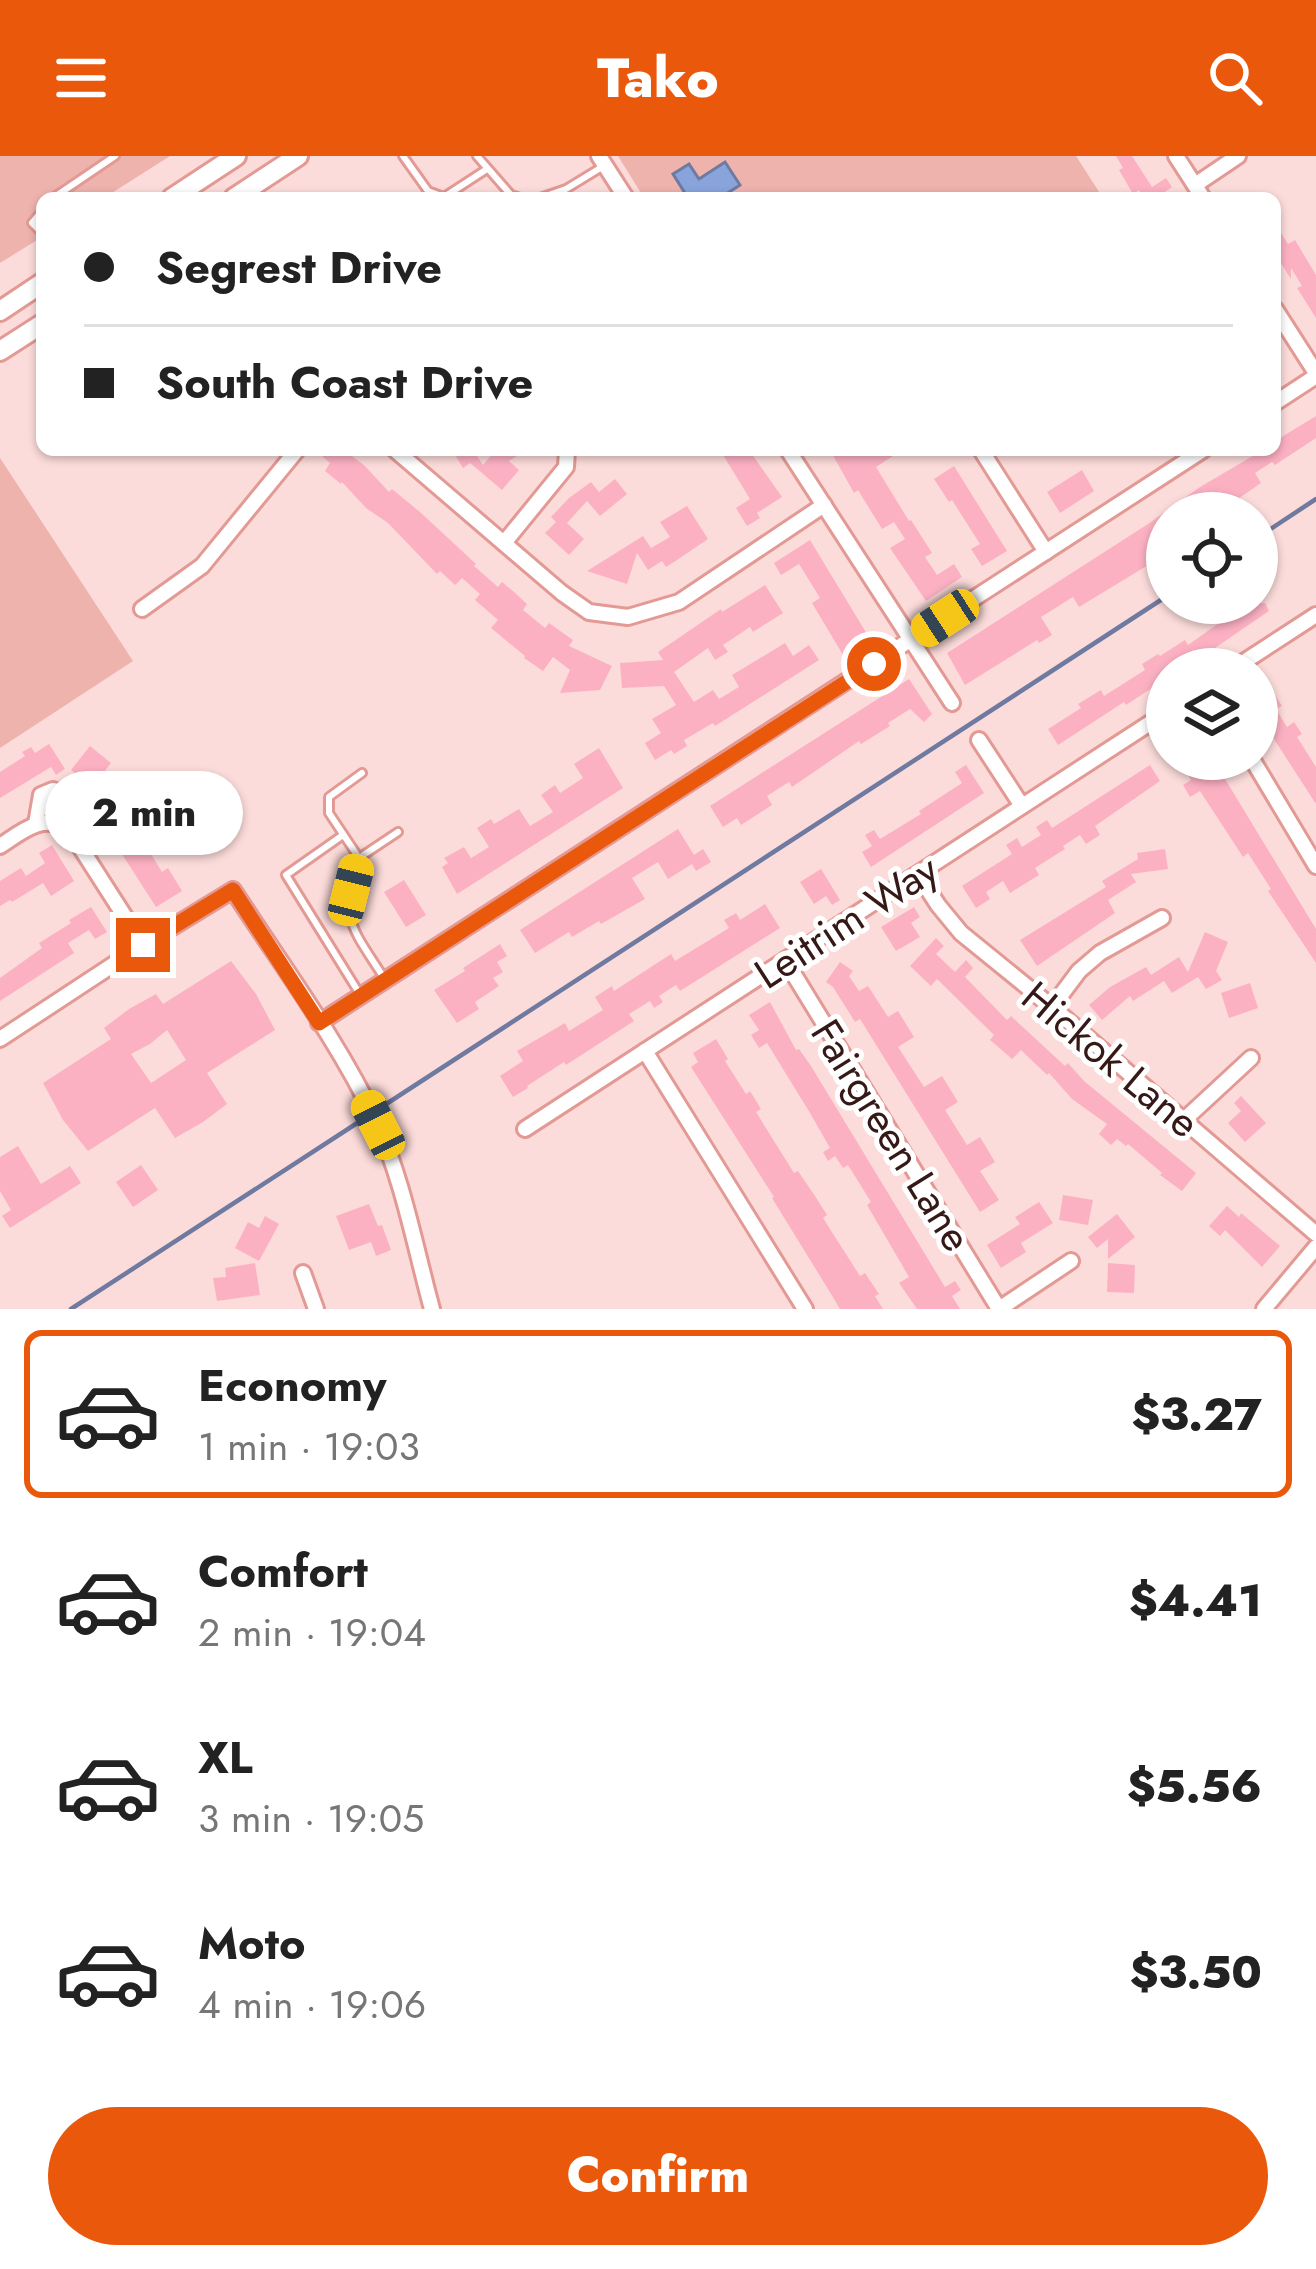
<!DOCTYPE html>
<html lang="en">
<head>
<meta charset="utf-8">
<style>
	body { margin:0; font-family:Jost,sans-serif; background:#f2f2f2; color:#222; height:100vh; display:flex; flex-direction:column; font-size:45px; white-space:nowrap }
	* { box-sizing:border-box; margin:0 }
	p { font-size:39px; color:#767676 }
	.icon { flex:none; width:66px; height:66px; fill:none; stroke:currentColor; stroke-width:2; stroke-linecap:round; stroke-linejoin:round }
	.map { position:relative; height:1153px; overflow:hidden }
	.side { display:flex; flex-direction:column; background:#fff; flex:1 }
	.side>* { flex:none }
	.hud { position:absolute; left:36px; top:36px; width:1245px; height:264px; border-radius:18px; box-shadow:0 3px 9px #0004; display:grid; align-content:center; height:264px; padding:0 48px; background:#fff }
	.tools { position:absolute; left:1146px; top:336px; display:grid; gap:24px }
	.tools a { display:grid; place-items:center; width:132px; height:132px; border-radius:50%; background:#fff; box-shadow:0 3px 9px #0004; font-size:60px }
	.end { position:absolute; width:54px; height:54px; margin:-27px; border:15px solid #ea580c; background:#fff; box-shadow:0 0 0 6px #fff }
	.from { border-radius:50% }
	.bubble { position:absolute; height:84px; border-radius:42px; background:#fff; box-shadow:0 3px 9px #0004; font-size:39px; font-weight:800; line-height:84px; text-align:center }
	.car { position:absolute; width:36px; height:72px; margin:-36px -18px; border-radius:15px; box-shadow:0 0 9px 3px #0007; background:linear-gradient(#f5c518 24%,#345 0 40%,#f5c518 0 76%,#345 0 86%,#f5c518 0) }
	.hud b { display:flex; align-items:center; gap:42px; height:114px; font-size:45px }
	.hud b+b { border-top:3px solid #e0e0e0 }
	.hud i { width:30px; height:30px; background:#222 }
	ul { padding:21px 0 0; list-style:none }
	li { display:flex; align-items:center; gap:36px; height:168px; margin:0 24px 18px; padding:0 24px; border:6px solid transparent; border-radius:18px }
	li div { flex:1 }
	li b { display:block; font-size:45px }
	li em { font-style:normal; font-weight:800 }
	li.active { border-color:#ea580c }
	li>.icon { width:108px; height:108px; stroke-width:1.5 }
	.primary-button { display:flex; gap:24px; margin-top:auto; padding:24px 48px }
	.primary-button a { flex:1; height:138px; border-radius:72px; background:#ea580c; color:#fff; font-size:48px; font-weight:800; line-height:138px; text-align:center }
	header { display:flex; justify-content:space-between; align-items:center; height:156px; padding:0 48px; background:#ea580c; color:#fff; font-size:54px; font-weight:800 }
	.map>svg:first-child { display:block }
	.green { fill:#efb3ae }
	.water { fill:#88a4db; stroke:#6f7aa0; stroke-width:3 }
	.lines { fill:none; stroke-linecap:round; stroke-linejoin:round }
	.stream { stroke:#6f7aa0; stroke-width:4.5 }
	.building { fill:#fcb1c3; fill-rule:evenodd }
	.lane-casing { stroke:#e39994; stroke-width:12 }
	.street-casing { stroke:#e39994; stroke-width:20 }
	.secondary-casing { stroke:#e39994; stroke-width:24 }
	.lane { stroke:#fff; stroke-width:6 }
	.street { stroke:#fff; stroke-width:14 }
	.secondary { stroke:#fff; stroke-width:18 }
	.route { stroke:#ea580c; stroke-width:15 }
	.labels { text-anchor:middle; stroke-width:10; stroke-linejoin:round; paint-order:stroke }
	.street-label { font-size:42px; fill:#351917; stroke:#fff }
</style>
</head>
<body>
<header><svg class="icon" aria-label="menu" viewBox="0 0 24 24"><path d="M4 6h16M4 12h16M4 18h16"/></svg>Tako<svg class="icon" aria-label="search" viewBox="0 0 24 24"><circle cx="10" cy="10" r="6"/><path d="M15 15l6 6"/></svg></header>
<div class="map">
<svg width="1316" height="1153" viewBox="0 0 1316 1153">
	<rect width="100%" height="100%" fill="#fcdcda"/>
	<g class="green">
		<path d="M0,0h170l-66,42h-62v39l-42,26z"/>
		<path d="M618,0h458l27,42h-459z"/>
		<path d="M0,302l133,203 -133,87z"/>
	</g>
	<path class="water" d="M725,6l15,23 -20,13h-32l-15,-24 16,-10 10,15z"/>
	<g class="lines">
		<g class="stream">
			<path d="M1257,382l59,-39"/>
			<path d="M377,954l790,-514"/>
			<path d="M71,1153l297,-193"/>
		</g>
	</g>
	<g class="building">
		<path d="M1116,0h16l20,31 14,-9 6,9 -10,7 2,4h-29l6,-4 -2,-4 -6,4 -14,-24 4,-2z"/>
		<path d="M1275,67l13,21 7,-4 21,35v43l-19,-30 5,-2 -11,-18v11l-16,-25z"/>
		<path d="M1316,260v22l-41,27 -3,-3 -17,11 6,10 -39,27 -5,-7 -16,10h-34v22l-12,7 8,14 -84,51 -6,-10 -32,20 11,18 -13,8 -2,-3 -72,45 -18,-32 201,-129 52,-37 63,-37h12v-9z"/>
		<path d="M315,294h29l21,16 24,26 3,-3 28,23 56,52 -2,2 24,21 4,-5 12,10 13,12 -4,6 22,18 4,-5 24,17 -4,6 43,20 -12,24 -40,3 10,-23 -17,-13 -10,14 -19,-13 1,-2 -34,-28 7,-8 -23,-20 5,-6 -18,-16 -7,7 -15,-14 -3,3 -49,-51 -22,-15 -24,-26 -1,2 -16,-13 5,-8z"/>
		<path d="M452,294h21l10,15 13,-15h30l-17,11 10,9 -17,20 -32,-27 -7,5z"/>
		<path d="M720,294h29l33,47 -25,16 3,5 -13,8 -11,-18 14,-9z"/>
		<path d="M830,294h72l-26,17 33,54 2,-1 21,33 -7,4 12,18 17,-11 8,13 -36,24 -36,-53 15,-9 -11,-17 -12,7 -24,-39 -4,3z"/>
		<path d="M954,310l53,85 -25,15 -11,-17 9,-5 -28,-44 -3,2 -15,-23z"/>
		<path d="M1082,314l12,21 -34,22 -13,-21z"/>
		<path d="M615,323l12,15 -27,22 -13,-15 -20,22 17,16 -15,16 -24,-22 11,-11 -5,-5 18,-19 22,-16 8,10z"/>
		<path d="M687,350l21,33 -31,21 -11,7 -4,-6 -14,9 -11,-17 -10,31 -40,-13 56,-35 8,12 19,-11 -10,-15z"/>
		<path d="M810,384l60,99 -27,16 -31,-52 8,-5 -21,-34 -18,11 -7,-12z"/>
		<path d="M765,429l18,28 -30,19 -3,-5 -27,18 5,7 -13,8 -7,-12 -34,24 20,30 19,-12 6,9 20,-12 -7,-12 53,-32 8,13 16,-11 10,15 -104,66 -2,-3 -29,17 3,6 -13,8 -3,-4 -16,10 -10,-17 16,-10 -9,-14 24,-14 -12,-19 -42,2 -2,-25 43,-3 -5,-8 63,-43 1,3z"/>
		<path d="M1241,447h24l4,8 -57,39 6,10 -10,6 -7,-10 -20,13h-14v9l-41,27 -2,-3 -66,43 -10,-16 33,-21 -3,-4 23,-14 3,6 41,-26 -3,-6 16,-10 2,2 25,-16 3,5 48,-34 -2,-3z"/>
		<path d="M909,523l23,35 -8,8 -14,-13 -22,14 2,3 -29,18 -2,-3 -67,46 -3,-5 -22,14 5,9 -17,11 -14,9 -4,-7 -14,9 -13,-21z"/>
		<path d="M1266,525l16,25 -6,3 11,18 7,-5 8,12 -5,3 19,30v37l-46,-71 -8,5 -5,-8 11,-8 -11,-17v-19z"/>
		<path d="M49,588l16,25 -9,6 -5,-8 -51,31v-26l25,-16 -3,-4 9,-5 4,6z"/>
		<path d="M90,590l21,17 -19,24 -21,-17z"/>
		<path d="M599,592l24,40 -166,106 -15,-27 6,-4 -4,-5 20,-11 7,11 18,-11 -12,-19 14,-9 3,5 25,-15 11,17 23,-14 -12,-17 14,-10 5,8 23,-15 -9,-14z"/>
		<path d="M1178,603h35l103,170v34l-48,-72 3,-2 -23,-36 -5,4 -43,-66 -10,6 -7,-12 8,-5z"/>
		<path d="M966,609l18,28 -113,74 -9,-15 10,-6 -7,-11 9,-5 6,9 41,-25 -2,-3 43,-28 -7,-11z"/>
		<path d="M1150,609l10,16 -65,45 5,9 -14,9 -6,-9 -17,11 2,3 -30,19 4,7 -29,18 -7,-12 -17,11 4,7 -14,9 -14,-22 50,-32 -6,-9 11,-7 5,9 19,-12 -5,-8 11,-7 5,8z"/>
		<path d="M119,627l13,21 -3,2 17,28 -5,4 21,34 6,-4 14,23 -26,16 -54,-84 -10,6 -7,-11 21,-14 -6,-10z"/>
		<path d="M678,673l16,26 9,-6 8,13 -15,9 -4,-7 -24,15 -10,-17 -26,16 13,21 -44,25 -2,-3 -27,16 -3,-5 -34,21 -15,-23z"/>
		<path d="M52,689l22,36 -23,15 -8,-13 -31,19 -2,-2 -10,6v-25l21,-13 5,8 19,-13 -6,-10z"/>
		<path d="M1165,693l3,20 -37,5 5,8 -28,18 7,13 -78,53 -17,-26 86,-53 -4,-6 36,-22 -1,-6z"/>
		<path d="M821,713l19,31 -8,5 -6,-9 -12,8 -14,-22z"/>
		<path d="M404,724l22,35 -20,12 -22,-35z"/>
		<path d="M765,748l15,24 -100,63 -4,-6 -17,11 4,6 -9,6 -4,-7 -21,13 5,7 -68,44 -2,-3 -37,24 1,2 -15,9 -13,-21 23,-15 -6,-10 48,-28 4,8 34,-21 -8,-13 17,-11 2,5 57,-37 4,7 54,-33 -5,-8 12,-7 4,7z"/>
		<path d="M91,751l16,25 -12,7 -6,-9 -21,13 6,10 -74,48v-23l42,-30 -3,-5 32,-20 -2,-3z"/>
		<path d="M914,751l6,10 -9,6 9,14 -24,14 -15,-24z"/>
		<path d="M1205,776l23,10 -12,29 6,9 -16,9 -8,-12 -26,16 -8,-12 -31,20 -3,-5 -28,24 -13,-15 21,-18 36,-20 5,8 28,-18 9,15z"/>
		<path d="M936,782l8,8 -8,8 19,18 11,-12 7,8 -8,9 42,43 4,-4 54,50 3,-3 16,18 112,92 -14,18 -22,-16 2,-2 -34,-29 -2,2 -9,-7 -6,6 -12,-11 8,-10 -35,-25 -23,-26 -2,2 -26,-25 -9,9 -22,-19 4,-5 -57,-56 -6,7 -21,-20z"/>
		<path d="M500,788l7,12 -10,6 6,10 -10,6 6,8 -24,16 4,7 -22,14 -23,-33 31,-19 -2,-3z"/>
		<path d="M231,805l25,33 19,36 -68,43 20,31 -24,18 -28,16 -20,-30 -67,43 -25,-31 -20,-37 68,-44 -7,-11 25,-19 27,-15 7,10zM167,874l19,30 -35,23 -20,-29 19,-10z"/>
		<path d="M840,806l13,9 -4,5 10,15 9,-5 20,31 10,-6 16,26 -16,10 26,40 18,-11 16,26 -13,8 22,35 13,-8 15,25 -15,9 19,29 -19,12 -120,-193 -5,3 -22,-35 -7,-5z"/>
		<path d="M1250,827l8,25 -29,10 -8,-25z"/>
		<path d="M770,846l26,48 3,-1 12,17 134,221 10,-6 6,9 -9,6 8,13h-43l-18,-26 10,-6 -42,-72 4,-3 -23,-37 -5,3 -8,-12 -7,5 -5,-9 7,-4 -20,-35 -43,-70 -8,5 -8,-13 8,-5 -10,-15z"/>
		<path d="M716,883l12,20 -3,2 21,33 4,-3 11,18 -5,3 38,61 4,-2 17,25 12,19 -4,3 37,58 5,-3 14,21 -4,2 8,13h-43l-9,-15 -59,-96 2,-1 -83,-130 7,-5 -5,-9z"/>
		<path d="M1241,940l25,27 -21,19 -17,-19 13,-12 -7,-8z"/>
		<path d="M18,990l23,38 29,-18 11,17 -71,45 -8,-12 9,-6 -11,-19v-34z"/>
		<path d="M141,1009l17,25 -25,17 -17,-25z"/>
		<path d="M1063,1039l30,5 -5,25 -29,-5z"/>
		<path d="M1039,1046l14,21 -32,20 5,9 -25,16 -14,-23 33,-21 -5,-7z"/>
		<path d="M369,1048l9,22 4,-1 9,25 -15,6 -5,-14 -22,8 -13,-34z"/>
		<path d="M1227,1050l12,11 2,-4 39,33 -18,21 -37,-37 -5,6 -11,-10z"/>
		<path d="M1117,1058l18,23 -27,22v-20l-11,9 -9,-11z"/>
		<path d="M265,1060l14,8 -20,37 -24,-13 13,-26 11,6z"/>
		<path d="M255,1107l5,32 -43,6 -4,-23 13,-1 -1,-9z"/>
		<path d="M1108,1107l27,2 -1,28 -27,-1z"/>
	</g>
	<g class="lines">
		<g class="lane-casing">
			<g id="lane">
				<path d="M403,0l25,35 16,6 43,-28"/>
				<path d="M477,0l34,39 9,3"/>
				<path d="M53,42l62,-42"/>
				<path d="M540,42l26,-9 36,-22"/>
				<path d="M42,55l-10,12 10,10"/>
				<path d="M362,617l-33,24v16l30,45c-17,66 -10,65 25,120"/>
				<path d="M343,679l-57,40 75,121"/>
				<path d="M359,702l39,-26"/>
			</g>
		</g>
		<g class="street-casing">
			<g id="street">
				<path d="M599,0l27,42"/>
				<path d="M1176,0l27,42"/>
				<path d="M1195,29l43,-29"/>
				<path d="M1275,153l41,64"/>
				<path d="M1275,247l41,-27"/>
				<path d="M395,294l167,143 27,19 39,5 51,-15 145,-97"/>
				<path d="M788,294l164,253"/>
				<path d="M981,294l65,102"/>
				<path d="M504,387l62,-76 1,-17"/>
				<path d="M142,453l60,-43 95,-116"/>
				<path d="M1233,513l83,-54"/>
				<path d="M979,584l43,66"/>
				<path d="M1252,603l64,107"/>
				<path d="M36,668l5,-29 12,-5c20,6 17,20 15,38"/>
				<path d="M0,690c23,-15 41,-32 68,-18l75,117"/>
				<path d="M918,718l20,31 23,28 91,74 264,227"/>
				<path d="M785,804l214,349"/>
				<path d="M1052,851l27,-36 21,-18 62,-35"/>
				<path d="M319,867l884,-573"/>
				<path d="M0,883l143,-94 90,-55c49,76 105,150 143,231 27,59 39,126 56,188"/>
				<path d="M645,895l160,258"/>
				<path d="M1184,964l67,-62"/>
				<path d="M525,973l642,-417"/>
				<path d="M303,1117l13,36"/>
				<path d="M999,1153l72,-48"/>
				<path d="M1264,1153l52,-62"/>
			</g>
		</g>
		<g class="secondary-casing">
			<g id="secondary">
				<path d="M172,42l64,-42"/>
				<path d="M234,42l64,-42"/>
				<path d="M0,155l42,-28"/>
				<path d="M0,195l42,-27"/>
			</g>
		</g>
		<use href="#lane" class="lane"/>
		<use href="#street" class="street"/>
		<use href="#secondary" class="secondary"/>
	</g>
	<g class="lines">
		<path class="route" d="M143,789l90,-55 86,133 555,-359"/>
	</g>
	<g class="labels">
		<g class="street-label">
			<text transform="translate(846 765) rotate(-33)" y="15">Leitrim Way</text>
			<text transform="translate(1111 903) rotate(40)" y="15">Hickok Lane</text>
			<text transform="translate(892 979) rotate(58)" y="15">Fairgreen Lane</text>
		</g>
	</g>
</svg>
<div class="tools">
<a><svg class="icon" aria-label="locate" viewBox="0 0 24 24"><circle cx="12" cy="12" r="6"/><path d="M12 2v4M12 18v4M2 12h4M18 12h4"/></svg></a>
<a><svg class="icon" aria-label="layers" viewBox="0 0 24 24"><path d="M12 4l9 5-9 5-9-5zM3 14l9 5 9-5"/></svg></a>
</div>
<i class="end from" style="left:874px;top:508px"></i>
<i class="end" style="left:143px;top:789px"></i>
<div class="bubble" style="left:45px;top:615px;width:198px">2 min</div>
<i class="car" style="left:945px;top:462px;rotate:237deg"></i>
<i class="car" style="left:351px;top:734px;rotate:14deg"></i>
<i class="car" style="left:378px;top:969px;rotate:333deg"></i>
<div class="hud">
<b><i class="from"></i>Segrest Drive</b>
<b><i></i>South Coast Drive</b>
</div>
</div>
<section class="side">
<ul>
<li class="active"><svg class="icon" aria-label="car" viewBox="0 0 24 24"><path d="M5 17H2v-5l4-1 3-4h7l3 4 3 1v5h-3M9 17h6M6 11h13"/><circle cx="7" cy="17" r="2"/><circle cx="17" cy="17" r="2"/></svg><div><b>Economy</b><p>1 min · 19:03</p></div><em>$3.27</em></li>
<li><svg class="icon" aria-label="car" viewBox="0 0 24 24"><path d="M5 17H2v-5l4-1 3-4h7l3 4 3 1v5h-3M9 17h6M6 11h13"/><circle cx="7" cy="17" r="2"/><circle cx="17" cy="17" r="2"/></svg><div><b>Comfort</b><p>2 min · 19:04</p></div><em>$4.41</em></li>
<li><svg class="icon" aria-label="car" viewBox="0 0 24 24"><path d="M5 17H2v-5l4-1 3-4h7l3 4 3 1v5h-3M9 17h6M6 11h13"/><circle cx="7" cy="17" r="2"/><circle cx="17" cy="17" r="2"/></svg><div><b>XL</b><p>3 min · 19:05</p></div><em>$5.56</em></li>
<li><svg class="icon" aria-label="car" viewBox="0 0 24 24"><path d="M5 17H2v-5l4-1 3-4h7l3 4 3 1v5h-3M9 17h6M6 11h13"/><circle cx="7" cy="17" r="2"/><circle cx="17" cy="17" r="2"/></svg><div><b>Moto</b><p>4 min · 19:06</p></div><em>$3.50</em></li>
</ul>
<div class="primary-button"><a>Confirm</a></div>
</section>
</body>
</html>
